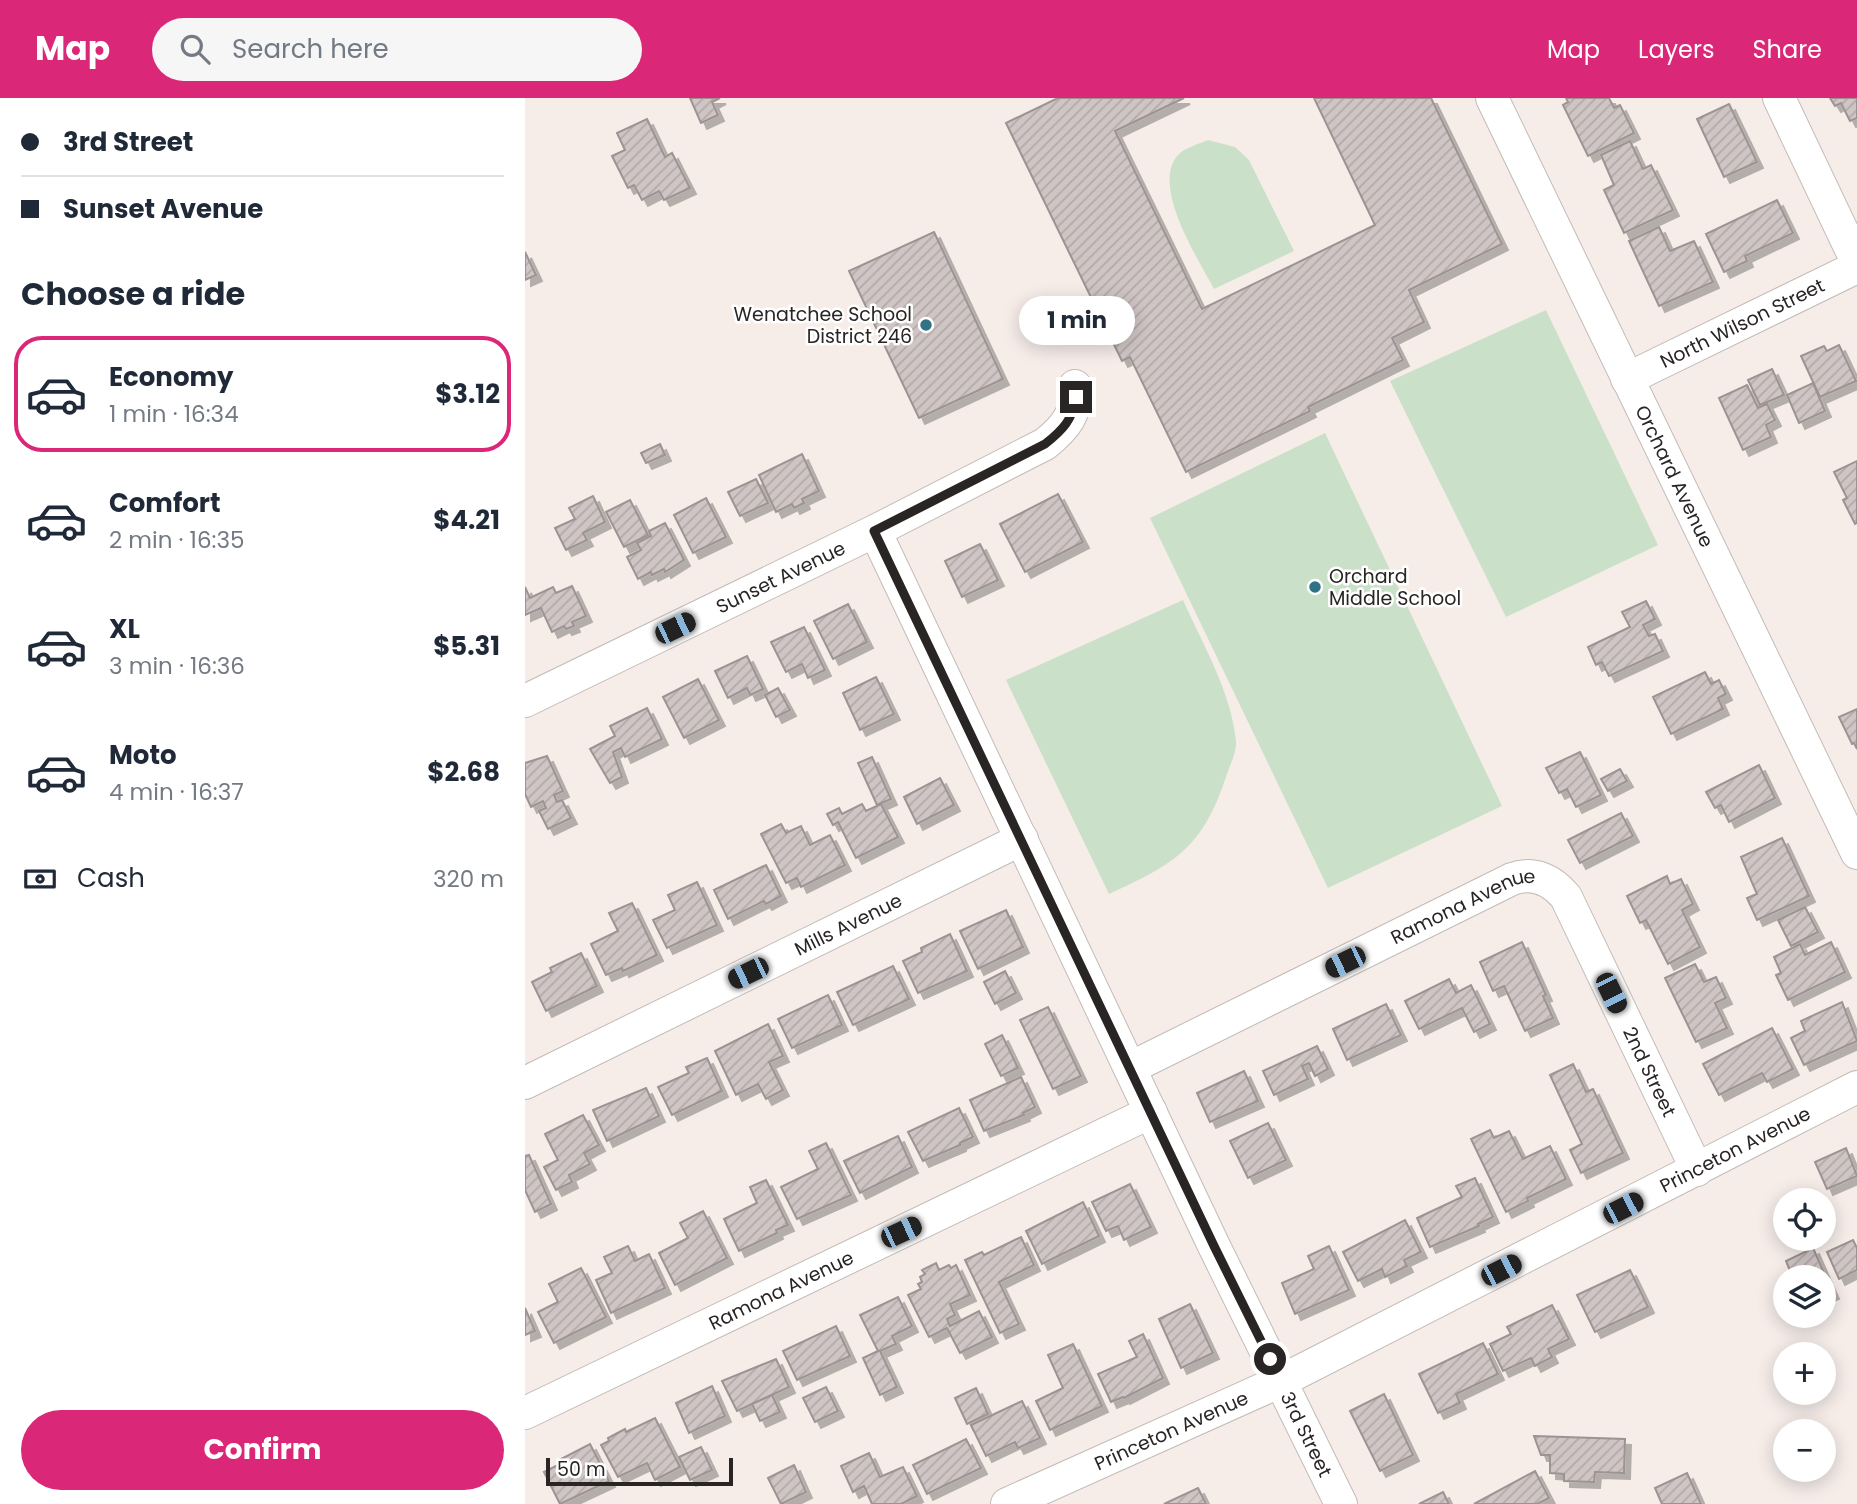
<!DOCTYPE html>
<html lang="en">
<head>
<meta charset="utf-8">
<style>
	body { margin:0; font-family:Poppins,sans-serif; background:#f6f6f7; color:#1f2937; height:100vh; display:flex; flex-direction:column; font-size:26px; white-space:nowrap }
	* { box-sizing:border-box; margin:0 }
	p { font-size:23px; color:#747a83 }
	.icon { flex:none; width:38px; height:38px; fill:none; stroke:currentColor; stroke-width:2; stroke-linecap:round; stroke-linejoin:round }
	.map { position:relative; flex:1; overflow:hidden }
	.details { display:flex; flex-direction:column; background:#fff; width:525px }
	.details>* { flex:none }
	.guide { display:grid; align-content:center; height:154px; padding:0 21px; background:#fff }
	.tools { position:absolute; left:1248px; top:1090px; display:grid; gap:14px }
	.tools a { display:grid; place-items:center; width:63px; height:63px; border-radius:50%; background:#fff; box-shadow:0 4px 18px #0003; font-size:35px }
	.scale { position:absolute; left:21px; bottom:18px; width:187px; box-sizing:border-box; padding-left:7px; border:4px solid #282524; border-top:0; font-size:19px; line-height:24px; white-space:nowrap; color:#282524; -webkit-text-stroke:5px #fff; paint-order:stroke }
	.end { position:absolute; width:32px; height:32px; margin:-16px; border:9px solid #282524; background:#fff; box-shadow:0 0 0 4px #fff }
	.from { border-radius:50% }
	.bubble { position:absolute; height:49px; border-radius:24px; background:#fff; box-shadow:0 4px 18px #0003; font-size:23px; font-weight:700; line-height:49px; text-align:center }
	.car { position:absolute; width:21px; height:42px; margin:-21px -10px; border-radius:9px; box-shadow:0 0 5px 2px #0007; background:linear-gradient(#222 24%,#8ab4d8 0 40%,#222 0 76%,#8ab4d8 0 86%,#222 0) }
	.guide b { display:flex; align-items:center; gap:24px; height:66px; font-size:26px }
	.guide b+b { border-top:2px solid #e0e1e3 }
	.guide i { width:18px; height:18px; background:#1f2937 }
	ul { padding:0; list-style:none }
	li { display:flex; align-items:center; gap:21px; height:116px; margin:0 14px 10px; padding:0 7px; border:4px solid transparent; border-radius:28px }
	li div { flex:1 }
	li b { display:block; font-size:26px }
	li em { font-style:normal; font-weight:700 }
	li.current { border-color:#db2777 }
	li>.icon { width:63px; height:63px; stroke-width:1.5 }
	h2 { padding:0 21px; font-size:32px; line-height:84px }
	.pay { display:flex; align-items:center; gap:18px; height:77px; padding:0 21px; font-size:26px }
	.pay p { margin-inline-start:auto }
	.action { display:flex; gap:14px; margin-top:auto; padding:14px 21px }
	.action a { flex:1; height:80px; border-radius:42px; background:#db2777; color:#fff; font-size:28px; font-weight:700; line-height:80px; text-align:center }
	header { display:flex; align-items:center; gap:42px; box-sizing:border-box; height:98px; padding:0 35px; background:#db2777; color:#fff }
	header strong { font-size:33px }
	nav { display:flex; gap:38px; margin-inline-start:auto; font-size:24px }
	.search { width:490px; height:63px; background:#f6f6f7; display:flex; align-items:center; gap:18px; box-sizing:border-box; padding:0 24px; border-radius:38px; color:#747a83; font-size:26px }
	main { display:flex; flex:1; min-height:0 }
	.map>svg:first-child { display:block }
	.garden { fill:#cbe0c8 }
	.building { fill:url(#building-hatch); stroke:#9c9392; stroke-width:2; filter:url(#shadow) }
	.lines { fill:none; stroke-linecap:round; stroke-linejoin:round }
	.minor-casing { stroke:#c3bbb7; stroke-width:34 }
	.minor { stroke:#fff; stroke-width:32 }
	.route { stroke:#282524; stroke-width:9 }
	.poi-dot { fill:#317385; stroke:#fff; stroke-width:2.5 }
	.labels { text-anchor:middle; stroke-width:5; stroke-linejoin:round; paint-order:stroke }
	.poi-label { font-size:19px; fill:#282524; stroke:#fff; text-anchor:end }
	.street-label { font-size:19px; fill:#282524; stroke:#fff }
</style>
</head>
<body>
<header>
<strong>Map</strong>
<div class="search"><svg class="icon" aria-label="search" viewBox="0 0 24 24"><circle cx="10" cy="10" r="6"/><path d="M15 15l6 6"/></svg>Search here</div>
<nav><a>Map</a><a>Layers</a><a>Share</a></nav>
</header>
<main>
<section class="details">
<div class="guide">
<b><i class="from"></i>3rd Street</b>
<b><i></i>Sunset Avenue</b>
</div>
<h2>Choose a ride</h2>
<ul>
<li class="current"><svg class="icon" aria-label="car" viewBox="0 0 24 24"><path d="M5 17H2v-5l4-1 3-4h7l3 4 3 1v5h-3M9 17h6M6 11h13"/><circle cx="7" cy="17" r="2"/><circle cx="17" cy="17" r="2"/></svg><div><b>Economy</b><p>1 min · 16:34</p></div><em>$3.12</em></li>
<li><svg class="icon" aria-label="car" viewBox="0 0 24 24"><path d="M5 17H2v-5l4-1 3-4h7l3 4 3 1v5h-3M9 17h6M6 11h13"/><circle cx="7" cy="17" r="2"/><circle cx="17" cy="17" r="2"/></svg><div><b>Comfort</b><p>2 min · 16:35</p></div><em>$4.21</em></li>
<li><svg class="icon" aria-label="car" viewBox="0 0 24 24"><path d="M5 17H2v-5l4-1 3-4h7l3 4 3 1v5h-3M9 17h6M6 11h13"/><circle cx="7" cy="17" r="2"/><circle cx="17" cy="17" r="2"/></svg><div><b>XL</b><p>3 min · 16:36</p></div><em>$5.31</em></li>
<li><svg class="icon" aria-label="car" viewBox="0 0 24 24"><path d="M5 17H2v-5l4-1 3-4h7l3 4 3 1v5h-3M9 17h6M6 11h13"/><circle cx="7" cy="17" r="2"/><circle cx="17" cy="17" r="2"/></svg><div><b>Moto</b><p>4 min · 16:37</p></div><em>$2.68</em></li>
</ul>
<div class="pay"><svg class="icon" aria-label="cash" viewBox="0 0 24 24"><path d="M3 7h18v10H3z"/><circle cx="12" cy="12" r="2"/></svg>Cash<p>320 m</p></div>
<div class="action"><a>Confirm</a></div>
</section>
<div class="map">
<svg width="1332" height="1406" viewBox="0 0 1332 1406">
	<defs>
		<pattern id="building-hatch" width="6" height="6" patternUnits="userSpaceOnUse" patternTransform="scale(1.75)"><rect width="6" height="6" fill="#cfc5c4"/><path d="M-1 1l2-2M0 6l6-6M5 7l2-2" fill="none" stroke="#b2a9a8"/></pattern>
		<filter id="shadow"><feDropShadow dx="6" dy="6" stdDeviation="0" flood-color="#0004"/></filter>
	</defs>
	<rect width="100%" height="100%" fill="#f6ede9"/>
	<g class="garden">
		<path d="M683,42l27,7 14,13 45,91 -80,38c-15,-29 -65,-105 -35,-135 6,-6 20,-10 29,-14z"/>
		<path d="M1021,212l112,235 -152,72 -116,-236z"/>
		<path d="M800,335l177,373 -174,82 -178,-370z"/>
		<path d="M658,502c20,45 48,91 53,141 1,11 -7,26 -10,36 -24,72 -52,87 -117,117l-103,-214z"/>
	</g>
	<g class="building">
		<path d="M165,0h30l-8,4 6,13 -17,8z"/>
		<path d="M533,0h126l-69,33 87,178 173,-84 -61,-127h117l71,146 -93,46 15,32 -32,16 11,22 -95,47 2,4 -124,61 -56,-115 -8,4 -116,-238z"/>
		<path d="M1041,0h43l5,10 6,-3 14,28 -46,23 -25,-51 5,-3z"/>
		<path d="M1305,0h27v20l-7,3 -9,-18 -6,3z"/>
		<path d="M1204,6l28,58 -33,15 -27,-58z"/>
		<path d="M122,21l18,38 7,-4 18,35 -26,12 -5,-9 -17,9 -8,-15 -6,3 -16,-32 13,-6 -8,-17z"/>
		<path d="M1105,43l13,28 8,-4 22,45 -49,23 -20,-43 10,-5 -13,-30z"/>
		<path d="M1252,102l16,33 -48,23 2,5 -23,11 -18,-38z"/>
		<path d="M1134,129l11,24 24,-10 19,41 -54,24 -30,-65z"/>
		<path d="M409,134l69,147 -84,39 -70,-147z"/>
		<path d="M0,154l11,23 -11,5z"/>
		<path d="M1314,247l17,36 -36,16 -19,-41 23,-10 3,5z"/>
		<path d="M1247,271l12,26 -24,10 -12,-25z"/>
		<path d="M1288,285l12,28 -26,12 -12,-28z"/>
		<path d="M1222,287l11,23 9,-4 8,16 -9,5 5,12 -28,13 -24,-52z"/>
		<path d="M135,346l5,11 -19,8 -5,-10z"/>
		<path d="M277,356l17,37 -17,8 2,4 -10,5 -2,-4 -16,8 -17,-37z"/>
		<path d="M1332,363v62l-2,1 -12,-24 4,-2 -13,-26z"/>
		<path d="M231,381l12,24 -28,13 -12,-24z"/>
		<path d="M533,396l25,48 -58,30 -25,-48z"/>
		<path d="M68,398l12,26 -22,11 4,7 -21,10 -11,-22 20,-9 -6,-11z"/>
		<path d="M181,400l20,39 -33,16 -19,-38z"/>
		<path d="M105,402l18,35 -24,12 -18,-35z"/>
		<path d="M140,425l19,37 -19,12 -1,-3 -12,6 -1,-3 -13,7 -11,-22 14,-7 -4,-7 14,-7 -2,-5z"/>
		<path d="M455,446l18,36 -36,17 -17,-36z"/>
		<path d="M47,488l14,30 -14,6 2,4 -8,3 -2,-3 -12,6 -11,-24 -16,7v-28l5,11 23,-11 3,6z"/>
		<path d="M1121,503l9,18 -12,6 6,11 6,-2 8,17 -54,25 -7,-14 -6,3 -8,-18 42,-20 -8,-15z"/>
		<path d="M323,506l19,38 -34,17 -19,-38z"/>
		<path d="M279,529l21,43 -17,8 -6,-14 -16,8 -15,-30z"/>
		<path d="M222,558l16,33 -13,6 -3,-7 -19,10 -13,-27z"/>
		<path d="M1180,574l6,12 8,-4 7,14 -8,4 5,11 -52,25 -18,-37z"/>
		<path d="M351,579l18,37 -34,16 -17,-37z"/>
		<path d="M173,581l21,41 -35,18 -21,-41z"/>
		<path d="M253,590l12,22 -14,7 -11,-22z"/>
		<path d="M122,610l15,31 -37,18 -4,-9 -8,4 9,25 -12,6 -20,-34 25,-13 -5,-10z"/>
		<path d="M1332,611v40l-3,-6 -2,1 -13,-27z"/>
		<path d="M1055,654l21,43 -25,12 -9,-18 -8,4 -13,-25z"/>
		<path d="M22,658l16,35 -9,4 3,7 5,-2 9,18 -23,11 -9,-18 7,-3 -3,-7 -12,6 -6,-13v-31z"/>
		<path d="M347,659l19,42 -14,6 -19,-42z"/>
		<path d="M1234,667l16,33 -46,24 -8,-17 -6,3 -9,-16z"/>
		<path d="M1095,671l7,12 -19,10 -7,-12z"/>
		<path d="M415,680l14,27 -37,19 -13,-27z"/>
		<path d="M337,706l4,7 15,-7 17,33 -42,21 -18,-36 -5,3 -6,-11 12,-6 3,6z"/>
		<path d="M1096,715l12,23 -53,27 -12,-23z"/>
		<path d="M256,726l5,9 15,-7 9,19 20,-10 15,30 -44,22 -4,-9 -11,5 -25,-49z"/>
		<path d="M1257,740l27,58 -52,24 -10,-22 10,-4 -16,-37z"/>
		<path d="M241,767l15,31 -15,8 -2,-3 -36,18 -14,-29z"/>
		<path d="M1142,778l3,8 11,-5 12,25 -11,6 18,37 -32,17 -22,-44 -6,3 -13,-27z"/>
		<path d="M172,784l20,43 -50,23 -14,-28 22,-10 -7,-15z"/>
		<path d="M107,805l25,52 -34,16 -1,-3 -16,7 -15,-31 27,-13 -9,-18z"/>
		<path d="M1280,809l13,25 -27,14 -13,-26z"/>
		<path d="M481,812l17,37 -45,22 -18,-38z"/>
		<path d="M425,836l17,37 -49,22 -15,-32 19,-9 -1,-4z"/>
		<path d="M997,844l24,53 -3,1 10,22 -28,13 -21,-45 -11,5 -13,-29z"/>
		<path d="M1306,844l14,30 -57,28 -12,-25 5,-2 -7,-16 26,-13 5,11z"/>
		<path d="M56,855l16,33 -51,25 -14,-29 20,-10 -2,-4z"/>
		<path d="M1170,866l9,18 12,-5 10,21 -11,5 12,25 -31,14 -31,-64z"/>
		<path d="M368,868l16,33 -56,26 -16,-33z"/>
		<path d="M480,873l11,22 -21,11 -11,-22z"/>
		<path d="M924,881l7,14 15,-8 19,39 -16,8 -12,-24 -43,21 -14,-28z"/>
		<path d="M303,897l14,30 -50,23 -14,-29z"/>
		<path d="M1317,904l15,39 -53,24 -13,-27 14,-7 -4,-10z"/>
		<path d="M861,906l15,31 -54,25 -14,-31z"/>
		<path d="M523,909l33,69 -28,13 -33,-69z"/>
		<path d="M243,926l15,32 -14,6 14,28 -17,9 -8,-15 -22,11 -21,-44z"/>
		<path d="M1247,930l21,41 -26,13 -5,-9 -43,22 -16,-31z"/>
		<path d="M477,937l16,33 -17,8 -16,-32z"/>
		<path d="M792,948l11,23 -13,7 -6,-13 -7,3 6,13 -34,16 -11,-24z"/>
		<path d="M182,960l15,33 -50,24 -14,-28 31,-14 -3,-6z"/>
		<path d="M1048,966l13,28 7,-3 30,64 -42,20 -11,-23 12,-6 -32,-69z"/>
		<path d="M719,973l14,30 -48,21 -13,-29z"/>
		<path d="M496,979l14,30 -12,6 1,2 -40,16 -14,-31z"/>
		<path d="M121,990l13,28 -52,25 -14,-31z"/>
		<path d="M434,1010l14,29 -13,6v2l-37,16 -15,-29z"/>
		<path d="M58,1017l16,30 -15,8 6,11 -21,11 3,7 -16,8 -12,-23 14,-7 -13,-26z"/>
		<path d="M743,1025l18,37 -38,18 -18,-37z"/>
		<path d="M965,1032l4,8 15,-7 14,28 27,-13 16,33 -39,19 1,3 -22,11 -35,-73z"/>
		<path d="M373,1038l14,31 -52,26 -16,-32z"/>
		<path d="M301,1045l25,52 -54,24 -16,-32 37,-18 -9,-18z"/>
		<path d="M1321,1050l11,28 -30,13 -12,-27z"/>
		<path d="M4,1057l22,49 -16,8 -10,-22v-34z"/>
		<path d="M950,1080l18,39 -15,7 1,2 -49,21 -13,-29 45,-21 -6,-11z"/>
		<path d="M241,1082l22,45 -12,5 1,3 -38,18 -15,-32 33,-16 -7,-16z"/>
		<path d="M605,1086l21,43 -27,13 -6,-14 -12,5 -14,-29z"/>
		<path d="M558,1104l16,34 -57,28 -16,-33z"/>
		<path d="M178,1113l24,47 -52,27 -16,-32 29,-15 -8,-15z"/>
		<path d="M880,1122l16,32 -17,8 3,6 -22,11 -3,-8 -24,12 -15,-29z"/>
		<path d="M496,1139l13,28 -35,17 20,42 -19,9 -35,-73 17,-8 2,3z"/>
		<path d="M1328,1142l4,8v22l-18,9 -12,-27z"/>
		<path d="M103,1148l7,15 14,-7 16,34 -54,25 -15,-33 16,-7 -8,-16z"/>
		<path d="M804,1148l20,44 -54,24 -13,-31 32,-14 -6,-13z"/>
		<path d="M1288,1150l20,45 -10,4v-19h-30l-7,-17z"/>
		<path d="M411,1165l3,7 10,-5 2,3 5,-3 14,30 -20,9 5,11 -8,4 3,7 29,-15 13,26 -32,16 -13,-25 -18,9 -21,-42 13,-6 -3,-5 4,-2 -2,-5 5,-3 -3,-4z"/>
		<path d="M56,1170l25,49 -52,26 -16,-31 20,-10 -9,-18z"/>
		<path d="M1105,1172l18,37 -53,25 -18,-37z"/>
		<path d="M373,1199l14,29 -20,10 4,8 -16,7 17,36 -17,8 -17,-37 15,-7 -18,-36z"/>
		<path d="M665,1206l23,49 -32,15 -22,-49z"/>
		<path d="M1027,1207l17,34 -21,10 4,8 -17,9 -4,-8 -28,13 -13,-27 21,-10 -4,-7z"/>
		<path d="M0,1210l10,23 -10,4z"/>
		<path d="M311,1228l14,30 -53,24 -14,-29z"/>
		<path d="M618,1236l20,44 -39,20 -1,-1 -12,5 -13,-28 39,-17 -8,-16z"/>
		<path d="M958,1245l15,31 -42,20 4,9 -22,10 -19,-39z"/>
		<path d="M548,1246l29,62 -52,24 -14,-29 27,-13 -15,-33z"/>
		<path d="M251,1261l13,28 -52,24 -15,-30z"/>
		<path d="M187,1288l13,30 -36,17 -13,-30z"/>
		<path d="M301,1289l12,24 -23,11 -12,-24z"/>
		<path d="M451,1290l12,26 -21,10 -12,-26z"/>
		<path d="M859,1296l29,61 -33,16 -30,-60z"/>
		<path d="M247,1297l8,17 -20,9 -8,-17z"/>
		<path d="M497,1303l18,37 -22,10 -3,-6 -29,14 -15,-31z"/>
		<path d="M130,1320l25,49 -25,13 -8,-17 -29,14 -17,-32 8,-4 -1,-3 17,-9 1,3z"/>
		<path d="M1009,1338l91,3 -1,34 -29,-1 -1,10 -30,-1v-7l-14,-1v-18h-9z"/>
		<path d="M441,1341l15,29 -54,26 -14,-29z"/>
		<path d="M65,1346l19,37 -49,23 -16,-32 20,-10 -3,-3z"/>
		<path d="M176,1349l11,23 -22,10 -11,-23z"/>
		<path d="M344,1355l11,24 23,-10 14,29 -16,8h-29l-8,-18 -11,6 -12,-26z"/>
		<path d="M269,1367l12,27 -25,12 -13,-26z"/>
		<path d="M1010,1373l14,27 -12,6h-63z"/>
		<path d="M1162,1375l14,31h-39l-7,-16z"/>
		<path d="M673,1390l8,16h-42z"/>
		<path d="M918,1394l6,12h-30z"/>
	</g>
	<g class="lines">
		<g class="minor-casing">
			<g id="minor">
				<path id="s1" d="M967,0l365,755"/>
				<path d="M1254,0l78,164"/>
				<path id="s2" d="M1102,281l230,-112"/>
				<path id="s3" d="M350,433l339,715 127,258"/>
				<path id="s4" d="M0,603l350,-170 170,-87c20,-16 33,-31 30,-58"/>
				<path id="s5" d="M605,970l382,-189c22,-8 40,1 54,18l131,273"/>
				<path id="s6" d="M0,985l497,-244"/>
				<path id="s7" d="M0,1315l626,-301"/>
				<path id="s8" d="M482,1406l274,-123 576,-294"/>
			</g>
		</g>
		<use href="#minor" class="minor"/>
	</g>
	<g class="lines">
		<path class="route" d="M551,299c-3,22 -13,33 -31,47l-171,87 340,715 56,113"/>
	</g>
	<g class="poi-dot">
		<circle cx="401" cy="227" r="7"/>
		<circle cx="790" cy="489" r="7"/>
	</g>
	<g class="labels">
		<g class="poi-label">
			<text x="387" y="223">Wenatchee School<tspan x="387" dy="22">District 246</tspan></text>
			<text x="804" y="485" text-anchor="start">Orchard<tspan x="804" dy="22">Middle School</tspan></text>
		</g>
		<g class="street-label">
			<text dy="7" stroke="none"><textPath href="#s2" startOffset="128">North Wilson Street</textPath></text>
			<text dy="7" stroke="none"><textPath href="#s1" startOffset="420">Orchard Avenue</textPath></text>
			<text dy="7" stroke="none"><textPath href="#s4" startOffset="284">Sunset Avenue</textPath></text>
			<text dy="7" stroke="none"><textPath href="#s5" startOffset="371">Ramona Avenue</textPath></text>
			<text dy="7" stroke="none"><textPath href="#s6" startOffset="360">Mills Avenue</textPath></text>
			<text dy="7" stroke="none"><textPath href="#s5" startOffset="681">2nd Street</textPath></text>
			<text dy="7" stroke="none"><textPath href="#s8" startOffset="810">Princeton Avenue</textPath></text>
			<text dy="7" stroke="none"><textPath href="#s7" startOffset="284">Ramona Avenue</textPath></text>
			<text dy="7" stroke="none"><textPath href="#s8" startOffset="180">Princeton Avenue</textPath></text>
			<text dy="7" stroke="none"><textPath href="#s3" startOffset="1001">3rd Street</textPath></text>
		</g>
	</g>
</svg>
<div class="tools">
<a><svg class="icon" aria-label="locate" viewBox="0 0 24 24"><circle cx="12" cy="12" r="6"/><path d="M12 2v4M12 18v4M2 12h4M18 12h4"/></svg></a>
<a><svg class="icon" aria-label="layers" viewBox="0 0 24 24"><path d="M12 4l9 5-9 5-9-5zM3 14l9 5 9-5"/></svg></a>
<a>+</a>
<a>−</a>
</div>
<div class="scale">50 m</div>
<i class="end from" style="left:745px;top:1261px"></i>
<i class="end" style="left:551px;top:299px"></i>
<div class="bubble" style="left:494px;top:198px;width:116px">1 min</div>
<i class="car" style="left:150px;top:530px;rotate:64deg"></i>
<i class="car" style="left:820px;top:864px;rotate:244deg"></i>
<i class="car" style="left:223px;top:875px;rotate:244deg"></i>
<i class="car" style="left:1086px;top:895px;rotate:154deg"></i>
<i class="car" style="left:1098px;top:1110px;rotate:63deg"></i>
<i class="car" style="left:376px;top:1134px;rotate:65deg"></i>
<i class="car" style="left:976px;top:1172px;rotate:63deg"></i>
</div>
</main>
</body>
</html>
